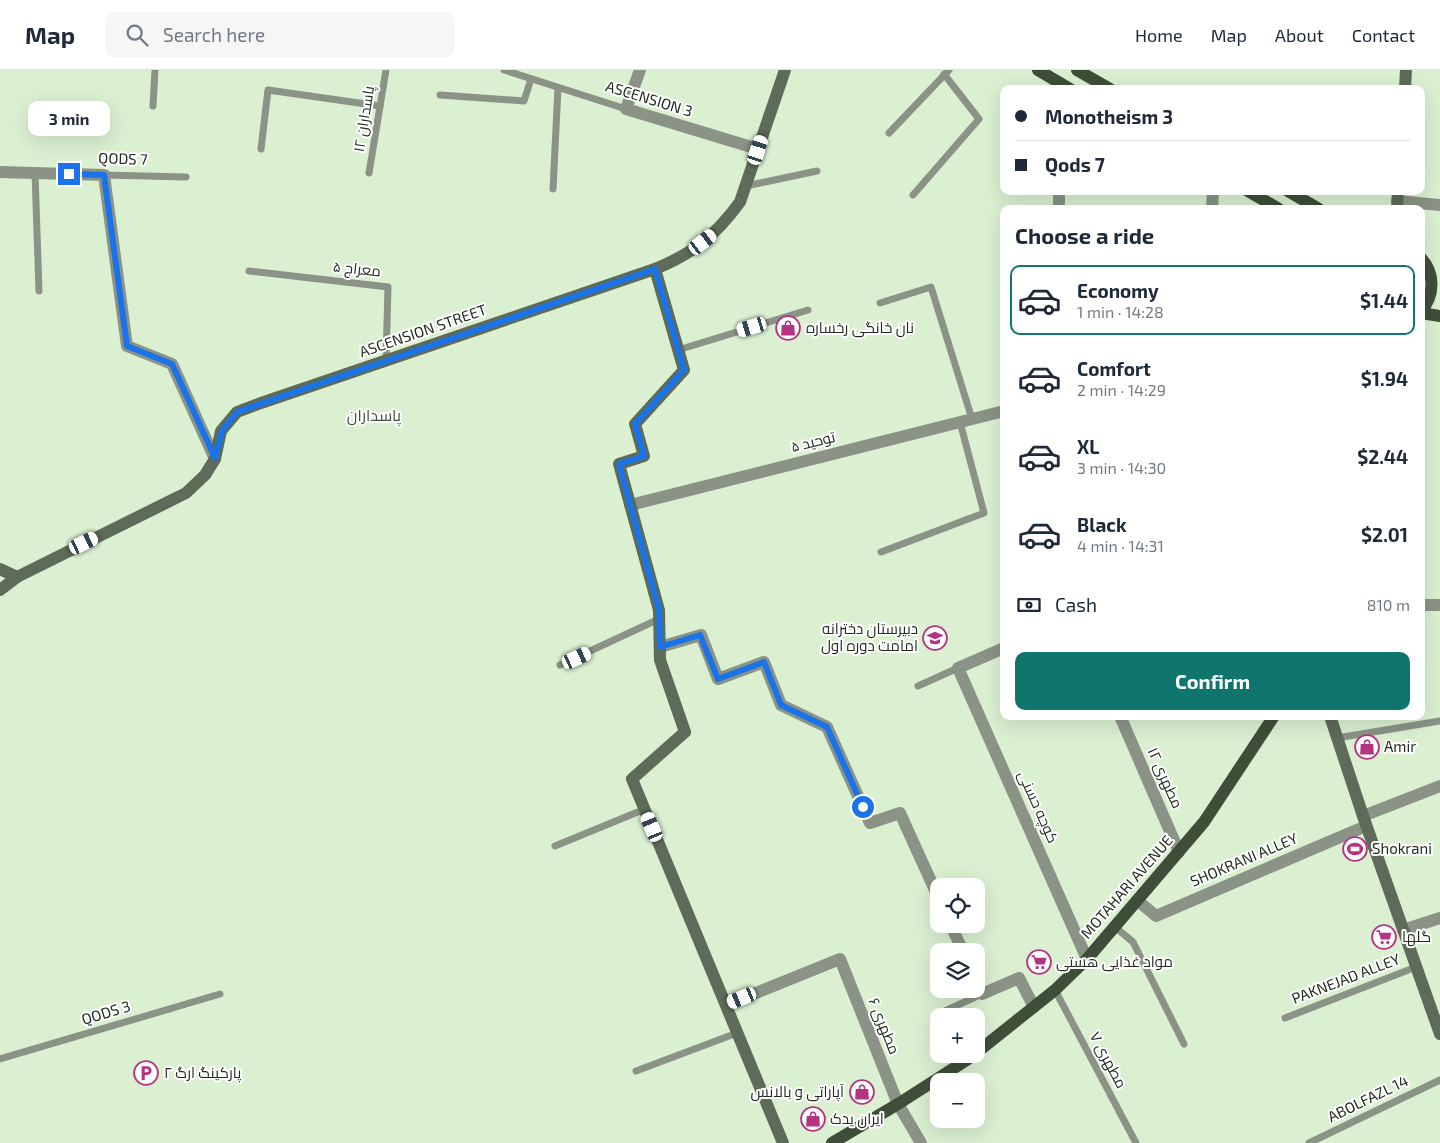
<!DOCTYPE html>
<html lang="en">
<head>
<meta charset="utf-8">
<style>
	body { margin:0; font-family:"Exo 2",Cairo,sans-serif; background:#f6f6f7; color:#1f2937; height:100vh; display:flex; flex-direction:column; font-size:19px; white-space:nowrap }
	* { box-sizing:border-box; margin:0 }
	p { font-size:16px; color:#747a83 }
	.icon { flex:none; width:28px; height:28px; fill:none; stroke:currentColor; stroke-width:2; stroke-linecap:round; stroke-linejoin:round }
	.map { position:relative; flex:1; overflow:hidden }
	.details { position:absolute; left:1000px; top:135px; width:425px; height:515px; display:flex; flex-direction:column; background:#fff; border-radius:10px; box-shadow:0 5px 20px #0002 }
	.details>* { flex:none }
	.top-card { position:absolute; left:1000px; top:15px; width:425px; height:110px; border-radius:10px; box-shadow:0 5px 20px #0002; display:grid; align-content:center; height:110px; padding:0 15px; background:#fff }
	.tools { position:absolute; left:930px; top:808px; display:grid; gap:10px }
	.tools a { display:grid; place-items:center; width:55px; height:55px; border-radius:10px; background:#fff; box-shadow:0 5px 20px #0002; font-size:25px }
	.end { position:absolute; width:22px; height:22px; margin:-11px; border:6px solid #1a73e8; background:#fff; box-shadow:0 0 0 2px #fff }
	.from { border-radius:50% }
	.bubble { position:absolute; height:35px; border-radius:10px; background:#fff; box-shadow:0 5px 20px #0002; font-size:16px; font-weight:700; line-height:35px; text-align:center }
	.car { position:absolute; width:15px; height:30px; margin:-15px -8px; border-radius:6px; box-shadow:0 0 4px 1px #0007; background:linear-gradient(#fff 24%,#345 0 40%,#fff 0 76%,#345 0 86%,#fff 0) }
	.top-card b { display:flex; align-items:center; gap:18px; height:48px; font-size:19px }
	.top-card b+b { border-top:1px solid #e0e1e3 }
	.top-card i { width:12px; height:12px; background:#1f2937 }
	ul { padding:0; list-style:none }
	li { display:flex; align-items:center; gap:15px; height:70px; margin:0 10px 8px; padding:0 5px; border:2px solid transparent; border-radius:10px }
	li div { flex:1 }
	li b { display:block; font-size:19px }
	li em { font-style:normal; font-weight:700 }
	li.current { border-color:#0f766e }
	li>.icon { width:45px; height:45px; stroke-width:1.5 }
	h2 { padding:0 15px; font-size:22px; line-height:60px }
	.pay { display:flex; align-items:center; gap:12px; height:55px; padding:0 15px; font-size:19px }
	.pay p { margin-inline-start:auto }
	.primary-button { display:flex; gap:10px; margin-top:auto; padding:10px 15px }
	.primary-button a { flex:1; height:58px; border-radius:10px; background:#0f766e; color:#fff; font-size:20px; font-weight:700; line-height:58px; text-align:center }
	header { display:flex; align-items:center; gap:30px; box-sizing:border-box; height:70px; padding:0 25px; background:#fff; border-bottom:1px solid #e0e1e3 }
	header strong { font-size:24px }
	nav { display:flex; gap:28px; margin-inline-start:auto; font-size:18px }
	.search { width:350px; height:45px; background:#f6f6f7; display:flex; align-items:center; gap:12px; box-sizing:border-box; padding:0 18px; border-radius:10px; color:#747a83; font-size:19px }
	.map>svg:first-child { display:block }
	.lines { fill:none; stroke-linecap:round; stroke-linejoin:round }
	.lane { stroke:#8a9386; stroke-width:7 }
	.street { stroke:#8a9386; stroke-width:12 }
	.secondary { stroke:#5e6b58; stroke-width:12 }
	.primary { stroke:#3f4e39; stroke-width:12 }
	.route { stroke:#1a73e8; stroke-width:6 }
	.labels { text-anchor:middle; stroke-width:4; stroke-linejoin:round; paint-order:stroke }
	.street-label { font-size:15px; fill:#232b20; stroke:#fff }
	.poi-label { font-size:15px; fill:#232b20; stroke:#fff; text-anchor:start }
	.neighbourhood-label { font-size:16px; fill:#41543a; stroke:#fff }
</style>
</head>
<body>
<header>
<strong>Map</strong>
<div class="search"><svg class="icon" aria-label="search" viewBox="0 0 24 24"><circle cx="10" cy="10" r="6"/><path d="M15 15l6 6"/></svg>Search here</div>
<nav><a>Home</a><a>Map</a><a>About</a><a>Contact</a></nav>
</header>
<div class="map">
<svg width="1440" height="1073" viewBox="0 0 1440 1073">
	<rect width="100%" height="100%" fill="#daf0d1"/>
	<g class="lines">
		<g class="lane">
			<path d="M504,0l122,39"/>
			<path d="M440,25l84,6 7,-22"/>
			<path d="M153,36l2,-36"/>
			<path d="M889,63l60,-63"/>
			<path d="M261,79l7,-59 112,16"/>
			<path d="M35,103l4,118"/>
			<path d="M369,103l17,-103"/>
			<path d="M104,105l82,2"/>
			<path d="M746,116l71,-15"/>
			<path d="M553,119l5,-101"/>
			<path d="M913,125l66,-76 -35,-45"/>
			<path d="M249,201l139,16 -2,73"/>
			<path d="M880,233l51,-16 41,132"/>
			<path d="M678,280l130,-40"/>
			<path d="M881,482l103,-39 -24,-91"/>
			<path d="M560,595l99,-46"/>
			<path d="M918,616l40,-18"/>
			<path d="M1337,668l103,-17"/>
			<path d="M555,776l90,-37"/>
			<path d="M1115,857l18,15 51,102"/>
			<path d="M1055,920l81,153"/>
			<path d="M936,945l46,-21"/>
			<path d="M1285,948l131,-51"/>
			<path d="M0,989l220,-65"/>
			<path d="M636,1001l101,-38"/>
			<path d="M1309,1073l131,-63"/>
		</g>
		<g class="street">
			<path d="M640,0l-14,39 132,40"/>
			<path d="M0,102l104,3 23,171 45,18 43,95"/>
			<path d="M1397,131l43,4"/>
			<path d="M1059,139v-18"/>
			<path d="M1212,139l1,-18"/>
			<path d="M630,435l374,-94"/>
			<path d="M1421,535h19"/>
			<path d="M660,577l41,-12 17,44 46,-17 17,43 46,22 43,96 30,-10 39,86"/>
			<path d="M1004,578l-46,20 129,291"/>
			<path d="M1120,646l59,136"/>
			<path d="M1363,746l77,-30"/>
			<path d="M1138,831l18,15 210,-90"/>
			<path d="M950,854l13,27"/>
			<path d="M1403,860l37,-12"/>
			<path d="M976,911l6,13 37,-16 15,29"/>
			<path d="M726,935l114,-46 58,145 23,39"/>
		</g>
		<g class="secondary">
			<path d="M1405,19l1,-19"/>
			<path d="M1397,139l1,-18"/>
			<path d="M655,199l29,101 -49,54 9,32 -25,8 40,146 1,50 25,72 -53,47 151,364"/>
			<path d="M0,499l17,8"/>
			<path d="M0,520l17,-13 169,-84 19,-18 10,-16 6,-28 16,-19 24,-9 394,-134c39,-16 60,-33 85,-67l45,-132"/>
			<path d="M1330,646l33,100 77,218"/>
		</g>
		<g class="primary">
			<path d="M1038,0l32,19"/>
			<path d="M1077,0l33,19"/>
			<path d="M1248,121l31,18"/>
			<path d="M1288,121l31,18"/>
			<path d="M1421,188c14,15 14,37 0,53"/>
			<path d="M1421,243l19,3"/>
			<path d="M976,983l79,-63 32,-31 117,-137 70,-106"/>
			<path d="M832,1073l66,-39 78,-50"/>
		</g>
	</g>
	<g class="lines">
		<path class="route" d="M69,104l35,1 23,171 45,18 43,94 7,-27 15,-19 418,-143 29,101 -49,54 9,32 -25,8 40,146 1,37 40,-12 18,44 46,-17 17,43 46,22 36,80"/>
	</g>
	<defs>
		<g id="shop-ring" transform="scale(1.25)"><circle r="9.5" fill="#fff" stroke="#b33482" stroke-width="1.5"/><path d="M-5-2.5h2.3a2.7 3.5 0 0 1 5.4 0H5L5.5 6h-11ZM-1.5-2.5h3a1.5 2.3 0 0 0-3 0Z" fill="#b33482"/></g>
		<g id="school-ring" transform="scale(1.25)"><circle r="9.5" fill="#fff" stroke="#b33482" stroke-width="1.5"/><path d="M0-5L7-2L0 1L-7-2ZM-4 1L0 2.5L4 1V4Q0 6-4 4Z" fill="#b33482"/></g>
		<g id="stadium-ring" transform="scale(1.25)"><circle r="9.5" fill="#fff" stroke="#b33482" stroke-width="1.5"/><path d="M0-5a6.5 5 0 1 0 0 10a6.5 5 0 1 0 0-10ZM-3.5-1.8h7v3.6h-7Z" fill="#b33482"/></g>
		<g id="supermarket-ring" transform="scale(1.25)"><circle r="9.5" fill="#fff" stroke="#b33482" stroke-width="1.5"/><path d="M-6-5.5h2.5l.6 2H6L4.5 2H-2.5L-4.4-4H-6ZM-1.5 3.2a1.3 1.3 0 1 0 .1 0ZM3 3.2a1.3 1.3 0 1 0 .1 0Z" fill="#b33482"/></g>
		<g id="parking-ring" transform="scale(1.25)"><circle r="9.5" fill="#fff" stroke="#b33482" stroke-width="1.5"/><path d="M-3.5-5.5H1a3.5 3.5 0 0 1 0 7H-1V5.5H-3.5ZM-1-3.4V-.6H.8a1.4 1.4 0 0 0 0-2.8Z" fill="#b33482"/></g>
	</defs>
	<g fill-rule="evenodd">
		<use href="#shop-ring" x="788" y="258"/>
		<use href="#school-ring" x="935" y="568"/>
		<use href="#shop-ring" x="1367" y="677"/>
		<use href="#stadium-ring" x="1355" y="779"/>
		<use href="#supermarket-ring" x="1384" y="867"/>
		<use href="#supermarket-ring" x="1039" y="892"/>
		<use href="#parking-ring" x="146" y="1003"/>
		<use href="#shop-ring" x="862" y="1022"/>
		<use href="#shop-ring" x="813" y="1049"/>
	</g>
	<g class="labels">
		<g class="street-label">
			<text transform="translate(649 29) rotate(17)" y="5">ASCENSION 3</text>
			<text transform="translate(364 49) rotate(-81)" y="5">پاسداران ۱۲</text>
			<text transform="translate(123 89) rotate(2)" y="5">QODS 7</text>
			<text transform="translate(357 199) rotate(6)" y="5">معراج ۵</text>
			<text transform="translate(423 261) rotate(-19)" y="5">ASCENSION STREET</text>
			<text transform="translate(813 372) rotate(-14)" y="5">توحید ۵</text>
			<text transform="translate(1165 708) rotate(66)" y="5">مطهری ۱۲</text>
			<text transform="translate(1038 737) rotate(66)" y="5">کوچه حسنی</text>
			<text transform="translate(1244 790) rotate(-23)" y="5">SHOKRANI ALLEY</text>
			<text transform="translate(1127 817) rotate(-49)" y="5">MOTAHARI AVENUE</text>
			<text transform="translate(1346 909) rotate(-21)" y="5">PAKNEJAD ALLEY</text>
			<text transform="translate(106 943) rotate(-17)" y="5">QODS 3</text>
			<text transform="translate(884 956) rotate(68)" y="5">مطهری ۶</text>
			<text transform="translate(1108 990) rotate(62)" y="5">مطهری ۷</text>
			<text transform="translate(1368 1029) rotate(-26)" y="5">ABOLFAZL 14</text>
		</g>
		<g class="poi-label">
			<text x="806" y="263">نان خانگی رخساره</text>
			<text x="918" y="564" text-anchor="end">دبیرستان دخترانه<tspan x="918" dy="17">امامت دوره اول</tspan></text>
			<text x="1384" y="682">Amir</text>
			<text x="1372" y="784">Shokrani</text>
			<text x="1402" y="872">گلها</text>
			<text x="1056" y="897">مواد غذایی هستی</text>
			<text x="164" y="1008">پارکینگ ارگ ۲</text>
			<text x="844" y="1027" text-anchor="end">آپاراتی و بالانس</text>
			<text x="830" y="1054">ایران یدک</text>
		</g>
		<g class="neighbourhood-label">
			<text x="374" y="351">پاسداران</text>
		</g>
	</g>
</svg>
<div class="tools">
<a><svg class="icon" aria-label="locate" viewBox="0 0 24 24"><circle cx="12" cy="12" r="6"/><path d="M12 2v4M12 18v4M2 12h4M18 12h4"/></svg></a>
<a><svg class="icon" aria-label="layers" viewBox="0 0 24 24"><path d="M12 4l9 5-9 5-9-5zM3 14l9 5 9-5"/></svg></a>
<a>+</a>
<a>−</a>
</div>
<i class="end from" style="left:863px;top:737px"></i>
<i class="end" style="left:69px;top:104px"></i>
<div class="bubble" style="left:28px;top:31px;width:82px">3 min</div>
<i class="car" style="left:758px;top:80px;rotate:18deg"></i>
<i class="car" style="left:703px;top:172px;rotate:52deg"></i>
<i class="car" style="left:752px;top:257px;rotate:253deg"></i>
<i class="car" style="left:84px;top:473px;rotate:64deg"></i>
<i class="car" style="left:577px;top:588px;rotate:65deg"></i>
<i class="car" style="left:652px;top:757px;rotate:337deg"></i>
<i class="car" style="left:742px;top:928px;rotate:248deg"></i>
<div class="top-card">
<b><i class="from"></i>Monotheism 3</b>
<b><i></i>Qods 7</b>
</div>
<section class="details">
<h2>Choose a ride</h2>
<ul>
<li class="current"><svg class="icon" aria-label="car" viewBox="0 0 24 24"><path d="M5 17H2v-5l4-1 3-4h7l3 4 3 1v5h-3M9 17h6M6 11h13"/><circle cx="7" cy="17" r="2"/><circle cx="17" cy="17" r="2"/></svg><div><b>Economy</b><p>1 min · 14:28</p></div><em>$1.44</em></li>
<li><svg class="icon" aria-label="car" viewBox="0 0 24 24"><path d="M5 17H2v-5l4-1 3-4h7l3 4 3 1v5h-3M9 17h6M6 11h13"/><circle cx="7" cy="17" r="2"/><circle cx="17" cy="17" r="2"/></svg><div><b>Comfort</b><p>2 min · 14:29</p></div><em>$1.94</em></li>
<li><svg class="icon" aria-label="car" viewBox="0 0 24 24"><path d="M5 17H2v-5l4-1 3-4h7l3 4 3 1v5h-3M9 17h6M6 11h13"/><circle cx="7" cy="17" r="2"/><circle cx="17" cy="17" r="2"/></svg><div><b>XL</b><p>3 min · 14:30</p></div><em>$2.44</em></li>
<li><svg class="icon" aria-label="car" viewBox="0 0 24 24"><path d="M5 17H2v-5l4-1 3-4h7l3 4 3 1v5h-3M9 17h6M6 11h13"/><circle cx="7" cy="17" r="2"/><circle cx="17" cy="17" r="2"/></svg><div><b>Black</b><p>4 min · 14:31</p></div><em>$2.01</em></li>
</ul>
<div class="pay"><svg class="icon" aria-label="cash" viewBox="0 0 24 24"><path d="M3 7h18v10H3z"/><circle cx="12" cy="12" r="2"/></svg>Cash<p>810 m</p></div>
<div class="primary-button"><a>Confirm</a></div>
</section>
</div>
</body>
</html>
